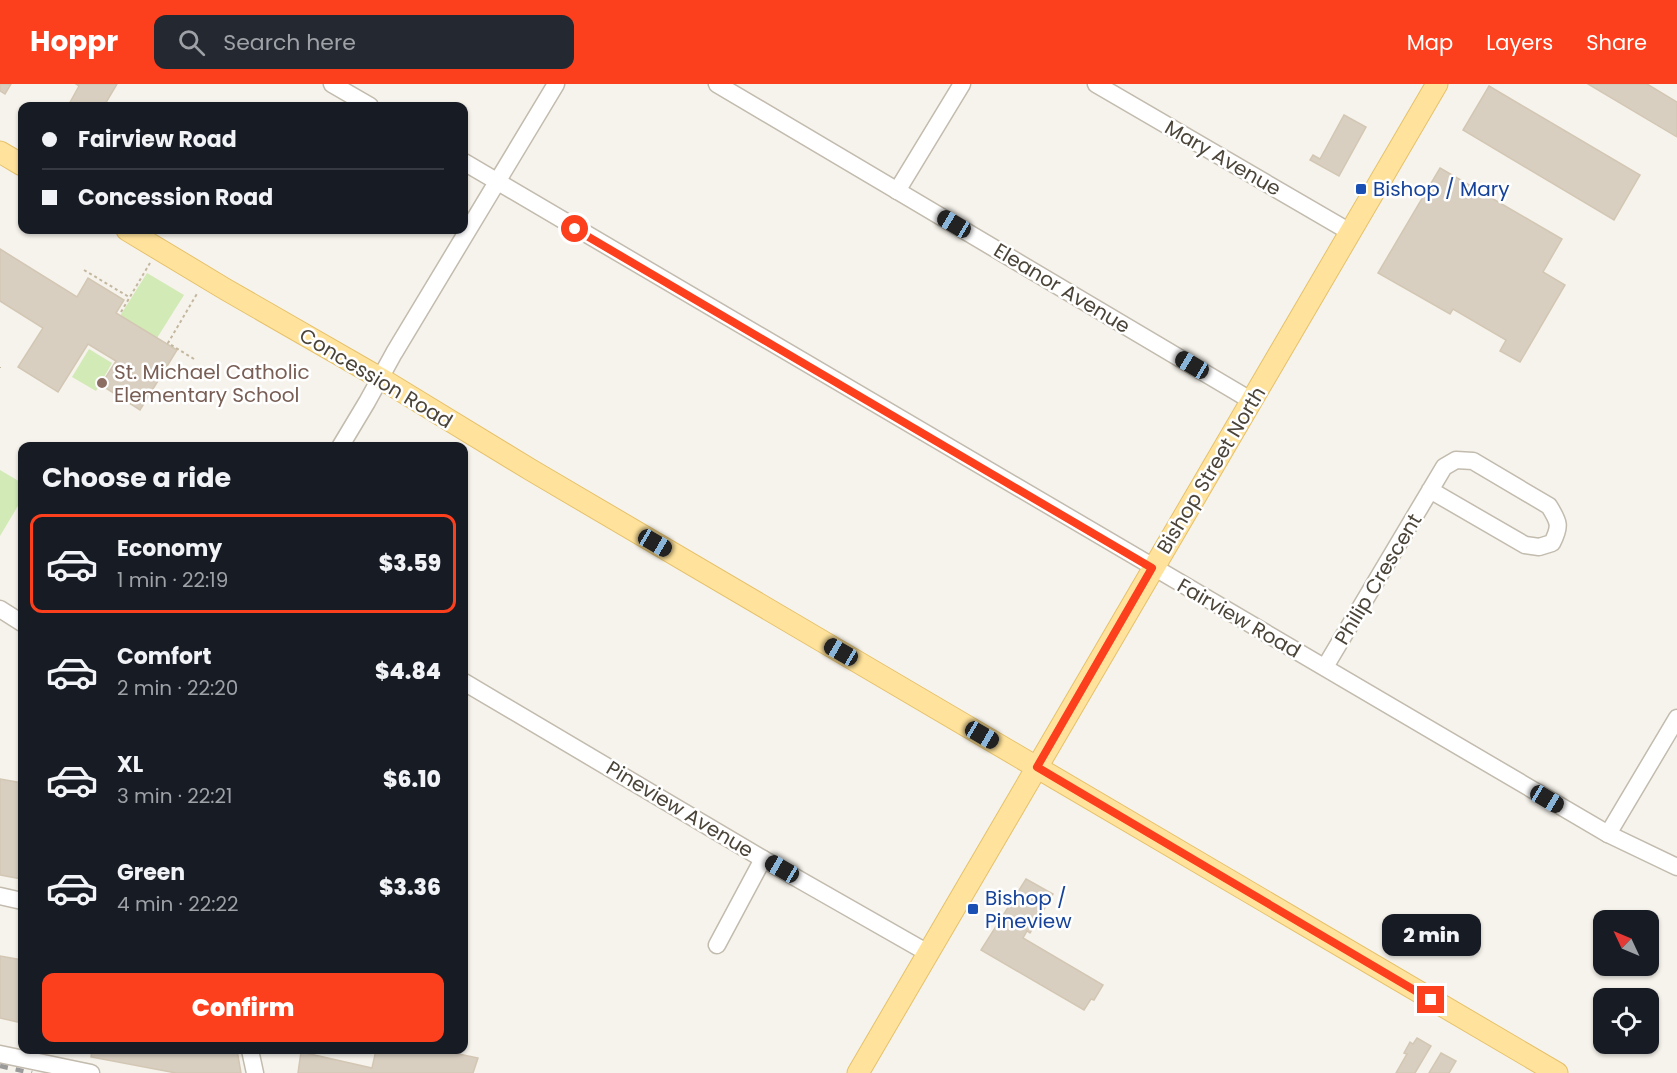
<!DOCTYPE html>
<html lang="en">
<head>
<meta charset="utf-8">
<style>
	body { margin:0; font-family:Poppins,sans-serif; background:#242831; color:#f1f3f6; height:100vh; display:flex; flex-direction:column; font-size:22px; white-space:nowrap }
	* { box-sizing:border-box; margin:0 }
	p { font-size:20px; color:#9ea1a6 }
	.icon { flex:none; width:33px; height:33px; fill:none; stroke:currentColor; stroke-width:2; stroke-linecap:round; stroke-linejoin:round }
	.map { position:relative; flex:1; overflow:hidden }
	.sheet { position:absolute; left:18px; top:358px; width:450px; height:612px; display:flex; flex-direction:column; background:#171b24; border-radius:12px; box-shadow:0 2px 4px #0004 }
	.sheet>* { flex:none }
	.banner { position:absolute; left:18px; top:18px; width:450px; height:132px; border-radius:12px; box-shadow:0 2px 4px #0004; display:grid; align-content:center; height:132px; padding:0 24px; background:#171b24 }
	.needle { width:39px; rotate:314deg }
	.fabs { position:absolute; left:1593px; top:826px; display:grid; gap:12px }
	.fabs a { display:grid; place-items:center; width:66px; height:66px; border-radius:12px; background:#171b24; box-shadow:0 2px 4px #0004; font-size:30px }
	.end { position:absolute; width:27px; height:27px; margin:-14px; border:8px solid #fc3f1d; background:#fff; box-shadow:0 0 0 3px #fff }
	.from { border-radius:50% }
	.bubble { position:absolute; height:42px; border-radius:12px; background:#171b24; box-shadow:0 2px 4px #0004; font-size:20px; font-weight:800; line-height:42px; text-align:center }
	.car { position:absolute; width:18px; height:36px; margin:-18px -9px; border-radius:8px; box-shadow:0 0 4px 2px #0007; background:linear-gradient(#222 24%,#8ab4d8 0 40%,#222 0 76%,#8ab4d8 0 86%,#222 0) }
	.banner b { display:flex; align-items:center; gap:21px; height:57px; font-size:22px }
	.banner b+b { border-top:2px solid #363941 }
	.banner i { width:15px; height:15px; background:#f1f3f6 }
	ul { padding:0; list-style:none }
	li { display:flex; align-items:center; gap:18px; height:99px; margin:0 12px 9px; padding:0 12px; border:3px solid transparent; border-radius:12px }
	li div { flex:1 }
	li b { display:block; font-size:22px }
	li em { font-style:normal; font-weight:800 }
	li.on { border-color:#fc3f1d }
	li>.icon { width:54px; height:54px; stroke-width:1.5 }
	h2 { padding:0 24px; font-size:27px; line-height:72px }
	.primary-button { display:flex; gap:12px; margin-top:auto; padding:12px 24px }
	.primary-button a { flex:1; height:69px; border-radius:12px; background:#fc3f1d; color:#fff; font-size:24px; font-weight:800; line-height:69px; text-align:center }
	header { display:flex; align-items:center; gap:36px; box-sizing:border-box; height:84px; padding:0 30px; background:#fc3f1d; color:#fff }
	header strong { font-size:28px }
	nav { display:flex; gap:33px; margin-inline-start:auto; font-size:21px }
	.search { width:420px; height:54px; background:#242831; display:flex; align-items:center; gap:15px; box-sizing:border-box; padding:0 21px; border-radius:12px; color:#9ea1a6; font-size:22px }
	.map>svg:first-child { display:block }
	.green { fill:#d2eab5 }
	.building { fill:#d8cfc1; stroke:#d3c7b4; stroke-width:1.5 }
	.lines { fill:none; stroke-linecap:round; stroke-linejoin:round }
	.minor-casing { stroke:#c2bbae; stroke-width:19 }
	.major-casing { stroke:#e6c16a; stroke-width:23 }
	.path { stroke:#c4b79f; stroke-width:2; stroke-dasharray:3 3; stroke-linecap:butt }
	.minor { stroke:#fff; stroke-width:16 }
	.major { stroke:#ffe39c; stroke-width:21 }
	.rail { stroke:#9a9a9a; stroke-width:4.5; stroke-dasharray:8 8; stroke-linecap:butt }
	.route { stroke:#fc3f1d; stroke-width:8 }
	.transit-dot { fill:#1a4fb4; stroke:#fff; stroke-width:2 }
	.education-dot { fill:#8d6e63; stroke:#fff; stroke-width:2 }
	.labels { text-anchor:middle; stroke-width:5; stroke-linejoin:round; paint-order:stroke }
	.street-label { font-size:20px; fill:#4b4439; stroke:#fff }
	.transit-label { font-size:20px; fill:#164399; stroke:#fff; text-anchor:start }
	.education-label { font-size:20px; fill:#785e54; stroke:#fff; text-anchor:start }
</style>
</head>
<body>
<header>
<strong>Hoppr</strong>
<div class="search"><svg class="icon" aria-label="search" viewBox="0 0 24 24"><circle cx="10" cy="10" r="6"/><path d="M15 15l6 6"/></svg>Search here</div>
<nav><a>Map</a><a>Layers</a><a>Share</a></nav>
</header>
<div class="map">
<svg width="1677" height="989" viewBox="0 0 1677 989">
	<rect width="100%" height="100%" fill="#f6f3ec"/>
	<g class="green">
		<path d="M147,189l37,22 -27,43 -37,-22z"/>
		<path d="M89,265l23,14 -16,28 -24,-14z"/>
		<path d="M0,386l22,13v16l-22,37z"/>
	</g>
	<g class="building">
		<path d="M0,0h11l-6,10 -5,-3z"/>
		<path d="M76,0h41l-13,22h-36l11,-20z"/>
		<path d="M1588,0h59l30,18v35z"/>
		<path d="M1489,2l151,89 -26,45 -151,-90z"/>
		<path d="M1344,31l22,12 -27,49 -29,-16 3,-5 7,4z"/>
		<path d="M1440,84l122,71 -19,33 22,13 -45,77 -20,-11 6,-11 -53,-31 -3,5 -72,-41z"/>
		<path d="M0,165l77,48 11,-19 36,22 -8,13 61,37 -37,60 -39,-25 15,-24 -28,-17 -30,48 -40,-25 25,-39 -43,-27z"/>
		<path d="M0,695l22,4v96l-22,-4z"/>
		<path d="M1026,795l27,15 -23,39 -3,-2 -4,7 80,47 -9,15 -3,-1 -7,11 -103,-60z"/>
		<path d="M0,872l22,4v63l-22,-5z"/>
		<path d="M1417,954l14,8 -16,27h-19l11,-19 -3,-1 6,-11 3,2z"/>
		<path d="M92,966h145l4,23h-65l-85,-16z"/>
		<path d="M376,966h64l38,8 -5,15h-175l3,-21 71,16z"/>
		<path d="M1441,969l15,8 -7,12h-20z"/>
	</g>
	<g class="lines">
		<g class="minor-casing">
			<g id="minor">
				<path d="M332,0l38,22"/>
				<path d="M717,0l535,317"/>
				<path d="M1096,0l254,148"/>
				<path d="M464,78l1144,672 69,33"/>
				<path d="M897,107l65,-107"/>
				<path d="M340,363l27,-45 27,-49 162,-269"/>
				<path d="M0,525l22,14"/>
				<path d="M1325,583l119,-200 12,-7 17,1 76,45c10,16 12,20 3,37l-13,4 -14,-2 -95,-55"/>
				<path d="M464,598l299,177 165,94"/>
				<path d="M1608,750l69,-116"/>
				<path d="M0,812l22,5"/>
				<path d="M717,861l46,-86"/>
				<path d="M250,966l5,23"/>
				<path d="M0,970l91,19"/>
			</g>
		</g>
		<g class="major-casing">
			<g id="major">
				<path d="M0,68l22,13"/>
				<path d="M127,146l98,59 155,89 151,92 1026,603"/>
				<path d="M858,989l579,-989"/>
			</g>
		</g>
		<g class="path">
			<path d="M84,186l45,27"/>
			<path d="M121,228l29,-49"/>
			<path d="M194,275l-26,-16 30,-51"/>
			<path d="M0,284v-1"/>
		</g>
		<use href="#minor" class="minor"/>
		<use href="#major" class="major"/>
		<path class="rail" d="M0,982l32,7"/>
	</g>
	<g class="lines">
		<path class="route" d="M575,145l577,339 -115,199 394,233"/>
	</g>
	<g class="transit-dot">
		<rect x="1355" y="99" width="12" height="12" rx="3"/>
		<rect x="967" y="819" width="12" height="12" rx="3"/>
	</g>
	<circle class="education-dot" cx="102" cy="299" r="6"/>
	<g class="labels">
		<g class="street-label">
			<text transform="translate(1223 74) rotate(30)" y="7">Mary Avenue</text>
			<text transform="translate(1062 204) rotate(31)" y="7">Eleanor Avenue</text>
			<text transform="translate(376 294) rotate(31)" y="7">Concession Road</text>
			<text transform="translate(1211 386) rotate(-59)" y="7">Bishop Street North</text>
			<text transform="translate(1378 495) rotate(-59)" y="7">Philip Crescent</text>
			<text transform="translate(1239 534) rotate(30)" y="7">Fairview Road</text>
			<text transform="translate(680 725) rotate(31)" y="7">Pineview Avenue</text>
		</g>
		<g class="transit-label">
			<text x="1373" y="112">Bishop / Mary</text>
			<text x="985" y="821">Bishop /<tspan x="985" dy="23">Pineview</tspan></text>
		</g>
		<g class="education-label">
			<text x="114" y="295">St. Michael Catholic<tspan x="114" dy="23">Elementary School</tspan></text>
		</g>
	</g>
</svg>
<div class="fabs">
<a><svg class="needle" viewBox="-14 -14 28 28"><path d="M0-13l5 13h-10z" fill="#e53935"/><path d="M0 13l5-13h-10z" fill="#9ea1a6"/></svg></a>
<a><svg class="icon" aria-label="locate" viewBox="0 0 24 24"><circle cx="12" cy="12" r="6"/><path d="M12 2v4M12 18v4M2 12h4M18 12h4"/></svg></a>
</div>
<i class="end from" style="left:575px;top:145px"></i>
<i class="end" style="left:1431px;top:916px"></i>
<div class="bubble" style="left:1382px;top:830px;width:99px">2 min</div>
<i class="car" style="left:954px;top:140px;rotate:301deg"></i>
<i class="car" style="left:1192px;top:281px;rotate:301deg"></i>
<i class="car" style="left:655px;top:459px;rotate:120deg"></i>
<i class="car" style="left:841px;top:568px;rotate:300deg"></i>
<i class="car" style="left:982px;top:651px;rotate:120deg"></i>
<i class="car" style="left:1547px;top:715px;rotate:121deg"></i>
<i class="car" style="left:782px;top:785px;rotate:300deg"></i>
<div class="banner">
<b><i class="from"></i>Fairview Road</b>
<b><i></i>Concession Road</b>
</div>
<section class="sheet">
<h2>Choose a ride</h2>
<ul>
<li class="on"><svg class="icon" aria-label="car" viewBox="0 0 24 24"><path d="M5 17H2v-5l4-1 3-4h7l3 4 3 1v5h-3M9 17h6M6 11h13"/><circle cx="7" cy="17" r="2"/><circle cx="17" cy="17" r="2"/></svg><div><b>Economy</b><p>1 min · 22:19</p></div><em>$3.59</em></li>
<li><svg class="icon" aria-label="car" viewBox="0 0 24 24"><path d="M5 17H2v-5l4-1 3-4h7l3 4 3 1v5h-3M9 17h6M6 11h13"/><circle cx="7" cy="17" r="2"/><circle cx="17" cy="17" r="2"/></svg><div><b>Comfort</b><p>2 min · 22:20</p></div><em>$4.84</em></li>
<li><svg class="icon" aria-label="car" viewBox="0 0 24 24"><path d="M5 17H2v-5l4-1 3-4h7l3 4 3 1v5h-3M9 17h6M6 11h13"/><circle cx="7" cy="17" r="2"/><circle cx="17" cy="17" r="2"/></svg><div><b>XL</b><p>3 min · 22:21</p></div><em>$6.10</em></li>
<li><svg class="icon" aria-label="car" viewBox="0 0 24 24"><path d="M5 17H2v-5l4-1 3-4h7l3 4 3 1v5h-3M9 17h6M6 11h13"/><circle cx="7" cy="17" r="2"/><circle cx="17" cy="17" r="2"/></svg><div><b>Green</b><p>4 min · 22:22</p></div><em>$3.36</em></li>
</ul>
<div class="primary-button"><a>Confirm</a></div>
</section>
</div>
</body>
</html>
